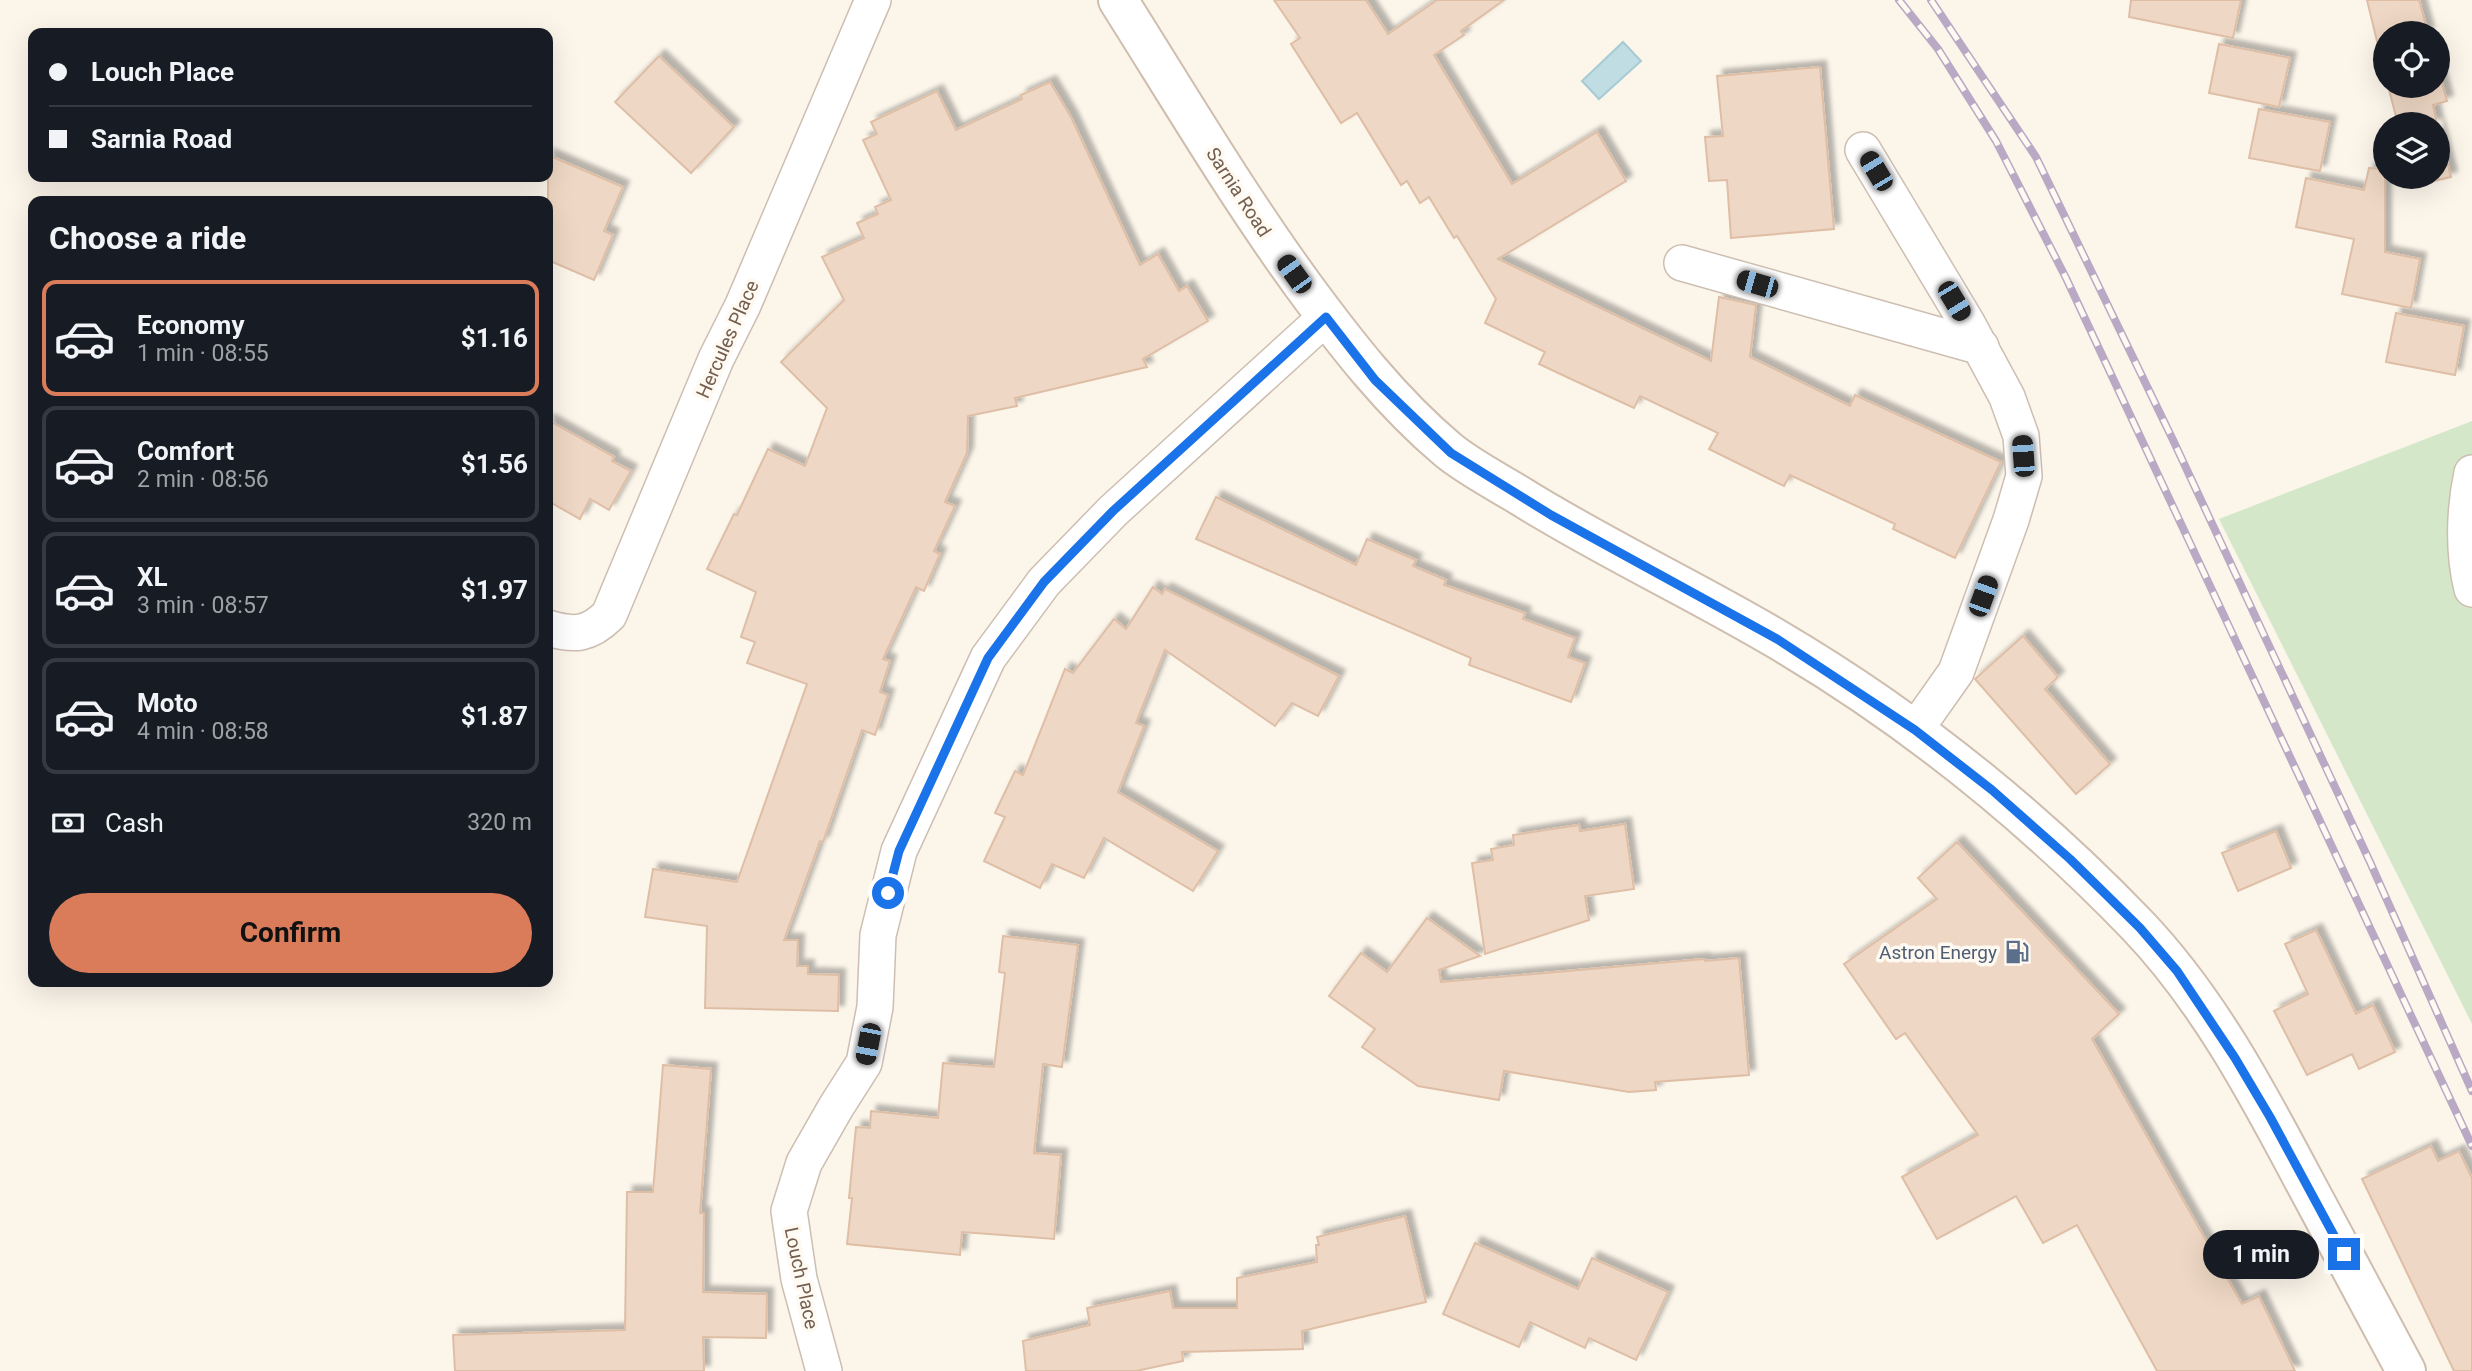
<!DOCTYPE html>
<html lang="en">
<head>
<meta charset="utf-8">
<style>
	body { margin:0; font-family:Roboto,sans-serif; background:#242831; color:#f1f3f6; height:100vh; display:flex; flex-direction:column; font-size:26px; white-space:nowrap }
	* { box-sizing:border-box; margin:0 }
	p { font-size:23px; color:#9ea1a6 }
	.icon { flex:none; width:38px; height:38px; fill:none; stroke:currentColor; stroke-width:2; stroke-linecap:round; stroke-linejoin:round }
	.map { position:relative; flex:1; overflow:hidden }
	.drawer { position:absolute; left:28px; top:196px; width:525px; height:791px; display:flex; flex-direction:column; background:#171b24; border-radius:14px; box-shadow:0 7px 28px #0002 }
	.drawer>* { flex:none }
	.hud { position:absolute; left:28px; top:28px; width:525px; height:154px; border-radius:14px; box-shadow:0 7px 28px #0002; display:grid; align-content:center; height:154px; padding:0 21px; background:#171b24 }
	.buttons { position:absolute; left:2373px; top:21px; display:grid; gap:14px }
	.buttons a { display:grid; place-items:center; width:77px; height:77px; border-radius:50%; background:#171b24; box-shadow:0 7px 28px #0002; font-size:35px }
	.end { position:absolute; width:32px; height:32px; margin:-16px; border:9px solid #1a73e8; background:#fff; box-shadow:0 0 0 4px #fff }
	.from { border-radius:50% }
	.bubble { position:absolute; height:49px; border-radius:24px; background:#171b24; box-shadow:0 7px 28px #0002; font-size:23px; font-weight:700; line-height:49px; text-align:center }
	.car { position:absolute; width:21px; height:42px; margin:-21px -10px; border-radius:9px; box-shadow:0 0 5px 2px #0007; background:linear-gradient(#222 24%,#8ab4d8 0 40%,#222 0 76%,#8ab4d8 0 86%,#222 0) }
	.hud b { display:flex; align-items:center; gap:24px; height:66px; font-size:26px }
	.hud b+b { border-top:2px solid #363941 }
	.hud i { width:18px; height:18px; background:#f1f3f6 }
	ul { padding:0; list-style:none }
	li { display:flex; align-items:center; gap:21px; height:116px; margin:0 14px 10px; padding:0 7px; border:4px solid #363941; border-radius:14px }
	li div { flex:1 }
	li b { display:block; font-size:26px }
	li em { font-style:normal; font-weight:700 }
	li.on { border-color:#da7c5a }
	li>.icon { width:63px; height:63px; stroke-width:1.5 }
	h2 { padding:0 21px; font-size:32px; line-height:84px }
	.pay { display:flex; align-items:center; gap:18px; height:77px; padding:0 21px; font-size:26px }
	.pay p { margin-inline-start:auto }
	.primary-button { display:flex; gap:14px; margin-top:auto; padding:14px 21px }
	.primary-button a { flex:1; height:80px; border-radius:42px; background:#da7c5a; color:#111; font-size:28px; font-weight:700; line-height:80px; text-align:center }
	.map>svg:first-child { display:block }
	.green { fill:#d4e8c9 }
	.water { fill:#c0dde3; stroke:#a7cbd4; stroke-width:2 }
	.building { fill:#eed7c4; stroke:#dfbea6; stroke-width:2; filter:url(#shadow) }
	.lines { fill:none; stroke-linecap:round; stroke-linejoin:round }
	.street-casing { stroke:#cdbeb1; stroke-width:38 }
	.secondary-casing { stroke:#cfbeae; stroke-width:42 }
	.street { stroke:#fff; stroke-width:35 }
	.secondary { stroke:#fff; stroke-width:38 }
	.rail-casing { stroke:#b9a9c5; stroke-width:8 }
	.rail { stroke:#fef9f1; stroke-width:5; stroke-dasharray:16; stroke-linecap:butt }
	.route { stroke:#1a73e8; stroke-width:9 }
	.labels { text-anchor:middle; stroke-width:7; stroke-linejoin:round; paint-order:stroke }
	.street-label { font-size:19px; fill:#745e4f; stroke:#fef9f1 }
	.service-label { font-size:19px; fill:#4e5e75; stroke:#fef9f1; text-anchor:end }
</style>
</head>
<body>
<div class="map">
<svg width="2472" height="1371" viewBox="0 0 2472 1371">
	<defs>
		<filter id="shadow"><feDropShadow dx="6" dy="-6" stdDeviation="2" flood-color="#0004"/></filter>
	</defs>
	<rect width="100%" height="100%" fill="#fbf5ea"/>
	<path class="green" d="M2472,421v603l-253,-505z"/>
	<path class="water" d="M1623,42l18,19 -42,38 -17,-18z"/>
	<g class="building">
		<path d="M1274,0h92l22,34 49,-34h67l-43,31 3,4 -30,20 78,129 85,-52 29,49 -128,78 213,102 8,-64 37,8 -6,52 100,49 5,-11 146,67 -46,96 -62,-29 2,-5 -105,-49 -6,11 -75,-37 9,-16 -78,-37 -6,12 -63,-29 -32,-15 6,-12 -60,-29 11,-24 -39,-63 -3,2 -25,-41 -9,6 -13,-22 -6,4 -44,-72 -16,10 -50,-79 9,-6z"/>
		<path d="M2131,0h110l-8,38 -104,-21z"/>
		<path d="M2367,0h52l9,33h-43v41z"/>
		<path d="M2219,44l71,14 -11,49 -70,-14z"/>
		<path d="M659,56l75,71 -43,46 -76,-71z"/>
		<path d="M1820,67l14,162 -103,9 -4,-58 -18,1 -4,-44 18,-1 -6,-60z"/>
		<path d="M2438,69l9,32 -14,4 4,19h-39l-10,-38h50z"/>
		<path d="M1050,82l21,35 69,148 18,-11 21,37 8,-5 21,35 -65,38 4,8 -132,31 2,8 -49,10 -1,37 -22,49 10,4 -21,45 6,3 -16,37 -8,-4 -33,72 7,2 -10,31 8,3 -13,40 -13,-5 -39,112 -3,-1 -36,99h14l-1,26h11v8l31,1 -1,36 -133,-3 2,-82 -62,-9 8,-48 84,13 70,-198 -60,-21 8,-21 -14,-5 15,-45 -49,-23 27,-55 3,1 31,-66 37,17 22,-58 -46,-46 63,-62 -22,-43 42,-19 -7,-15 21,-9 -3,-7 16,-7 -28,-60 14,-6 -6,-12 66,-31 19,39 66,-31 -1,-4z"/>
		<path d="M2259,109l71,13 -10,49 -71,-13z"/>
		<path d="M2438,125l13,52 -38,9 -2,-9h27z"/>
		<path d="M548,155l75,32 -19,44 9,4 -19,45 -46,-20z"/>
		<path d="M2369,168l16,1v83l35,7 -9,49 -69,-14 12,-55 -58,-12 10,-49 58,12z"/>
		<path d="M2396,313l68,13 -9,49 -69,-13z"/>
		<path d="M548,420l66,37 -2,4 19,10 -22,39 -19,-11 -10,20 -32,-18z"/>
		<path d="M1216,497l140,68 11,-26 49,21 -3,6 33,14 -2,5 81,28 -2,6 52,19 -7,19 17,6 -14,39 -102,-37 2,-7 -275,-119z"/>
		<path d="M1153,587l9,7 3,-5 174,87 -21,40 -26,-13 -17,23 -110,-76 -29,73 8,3 -26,66 100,59 -25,40 -89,-53 -20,40 -32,-14 -12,24 -56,-27 21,-44 -10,-4 20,-42 8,4 42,-106 8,4 41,-54 12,10z"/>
		<path d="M2023,636l35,41 -13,12 65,75 -34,30 -101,-115z"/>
		<path d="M1625,824l9,65 -49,7 4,24 -104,34 -13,-91 21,-3 -2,-11 23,-4 -1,-10 66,-10 1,6z"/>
		<path d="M2276,831l15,37 -53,23 -16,-38z"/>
		<path d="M1957,842l162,172 -27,25 150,265 17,-8 36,75h-138l-80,-146 -34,18 -27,-47 -79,43 -35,-62 76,-42 -73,-102 -9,6 -52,-75 93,-65 -19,-21z"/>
		<path d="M1427,918l53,38 -41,14 2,12 263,-23 1,2 34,-3 10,117 -94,7 1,8 -27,2 -125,-21 -5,29 -81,-14 -56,-39 13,-18 -46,-33 32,-43 26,19z"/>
		<path d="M2316,930l40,84 17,-9 22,47 -36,17 -7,-15 -45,21 -33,-64 34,-17 -23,-50z"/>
		<path d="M1003,936l75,9 -16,122 -19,-3 -9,89 27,2 -7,84 -92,-7 -2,23 -113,-11 5,-46h-3l7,-71 14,1 1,-17 67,7 5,-55 51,4 11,-94 -6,-1z"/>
		<path d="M663,1065l48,4 -11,144h4l-1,79 64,2 -1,44 -63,-1 1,34h-249l-2,-36 172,-5 2,-138h26z"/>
		<path d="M2431,1146l7,15 21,-10 13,27v193h-18l-92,-192z"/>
		<path d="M1405,1216l21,86 -124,29 1,18 -121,3 1,9 -47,10h-110l-3,-30 67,-16 -3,-17 83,-17 3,17h64v-30l80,-16 -1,-17h3l-2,-8z"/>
		<path d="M1475,1243l103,46 14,-31 76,34 -32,68 -47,-22 -4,10 -55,-26 -11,25 -76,-33z"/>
	</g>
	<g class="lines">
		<g class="street-casing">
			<g id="street">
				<path d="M1863,150l104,173 40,74 14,39 3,40 -13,44 -55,152 -41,58"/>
				<path d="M1682,263l299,84"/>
				<path d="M2472,473c-8,37 -9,80 0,116"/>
				<path d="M548,628c26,8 41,7 61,-13l107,-256 27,-54 130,-305"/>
				<path d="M824,1371l-25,-92 -10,-68 15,-48 32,-56 28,-44 11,-56 3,-72 21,-84 89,-193 56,-76 69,-71 213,-194"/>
			</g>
		</g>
		<g class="secondary-casing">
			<path id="secondary" d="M1118,0c60,95 118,193 184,284 44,60 89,118 146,166 22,18 50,32 74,47 82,51 170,92 253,141 133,78 255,176 362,287 69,72 118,163 164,250 35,65 70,131 105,196"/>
		</g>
		<use href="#street" class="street"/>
		<use href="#secondary" class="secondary"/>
		<g class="rail-casing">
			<g id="rail">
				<path d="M1899,0l39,49 58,92 70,137 406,868"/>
				<path d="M1931,0l105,157 137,283 197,422 102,229"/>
			</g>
		</g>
		<use href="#rail" class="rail"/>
	</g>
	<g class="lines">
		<path class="route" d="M888,893l11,-42 89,-193 56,-76 69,-71 213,-194 49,63 76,73 100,62 226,124 138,91 77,60 78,69 70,69 37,43 58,87 35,59 74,137"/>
	</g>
	<defs>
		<g id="fuel-bare" transform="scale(1.89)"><path d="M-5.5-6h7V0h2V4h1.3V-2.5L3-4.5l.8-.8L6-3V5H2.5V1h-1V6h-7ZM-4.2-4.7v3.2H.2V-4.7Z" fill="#5c6f8a" stroke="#fef9f1" stroke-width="2.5" paint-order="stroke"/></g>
	</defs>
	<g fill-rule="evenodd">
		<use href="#fuel-bare" x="2017" y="952"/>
	</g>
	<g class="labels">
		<g class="street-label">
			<text transform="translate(1239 192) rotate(57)" y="7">Sarnia Road</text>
			<text transform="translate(727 339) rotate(-66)" y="7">Hercules Place</text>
			<text transform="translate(802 1278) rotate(78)" y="7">Louch Place</text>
		</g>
		<g class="service-label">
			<text x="1997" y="959">Astron Energy</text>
		</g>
	</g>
</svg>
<div class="buttons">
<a><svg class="icon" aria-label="locate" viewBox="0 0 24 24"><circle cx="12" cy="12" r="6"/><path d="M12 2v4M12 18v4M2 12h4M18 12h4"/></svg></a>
<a><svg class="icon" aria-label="layers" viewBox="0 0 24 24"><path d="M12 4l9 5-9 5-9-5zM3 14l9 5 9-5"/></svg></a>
</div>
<i class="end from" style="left:888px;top:893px"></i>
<i class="end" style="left:2344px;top:1254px"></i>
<div class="bubble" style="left:2203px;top:1230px;width:116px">1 min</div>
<i class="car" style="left:1876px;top:171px;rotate:329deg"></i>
<i class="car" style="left:1294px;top:274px;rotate:324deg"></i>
<i class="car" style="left:1757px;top:284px;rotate:286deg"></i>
<i class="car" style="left:1954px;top:301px;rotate:149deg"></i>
<i class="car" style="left:2023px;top:456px;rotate:356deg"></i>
<i class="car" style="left:1983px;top:596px;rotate:20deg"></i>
<i class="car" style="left:868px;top:1044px;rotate:191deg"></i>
<div class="hud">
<b><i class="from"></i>Louch Place</b>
<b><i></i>Sarnia Road</b>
</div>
<section class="drawer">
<h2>Choose a ride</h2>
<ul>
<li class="on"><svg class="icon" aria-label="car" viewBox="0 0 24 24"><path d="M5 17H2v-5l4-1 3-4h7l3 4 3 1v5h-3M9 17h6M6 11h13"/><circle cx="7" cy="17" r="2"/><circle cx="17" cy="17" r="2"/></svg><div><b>Economy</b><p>1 min · 08:55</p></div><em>$1.16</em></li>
<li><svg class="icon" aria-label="car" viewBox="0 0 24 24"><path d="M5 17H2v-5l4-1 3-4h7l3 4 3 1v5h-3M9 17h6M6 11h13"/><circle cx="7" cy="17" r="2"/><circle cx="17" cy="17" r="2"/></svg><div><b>Comfort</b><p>2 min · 08:56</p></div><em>$1.56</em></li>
<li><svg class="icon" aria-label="car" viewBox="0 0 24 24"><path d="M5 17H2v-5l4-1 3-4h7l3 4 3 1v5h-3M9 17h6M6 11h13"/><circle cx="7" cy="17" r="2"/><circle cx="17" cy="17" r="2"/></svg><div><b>XL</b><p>3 min · 08:57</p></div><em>$1.97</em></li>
<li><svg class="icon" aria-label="car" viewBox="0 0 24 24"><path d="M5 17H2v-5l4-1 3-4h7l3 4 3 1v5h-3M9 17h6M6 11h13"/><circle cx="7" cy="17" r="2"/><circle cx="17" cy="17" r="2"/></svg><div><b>Moto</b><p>4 min · 08:58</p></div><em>$1.87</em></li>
</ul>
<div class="pay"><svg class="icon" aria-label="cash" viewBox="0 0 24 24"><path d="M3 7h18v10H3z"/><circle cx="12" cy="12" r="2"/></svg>Cash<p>320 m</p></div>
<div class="primary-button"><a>Confirm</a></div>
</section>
</div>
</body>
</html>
